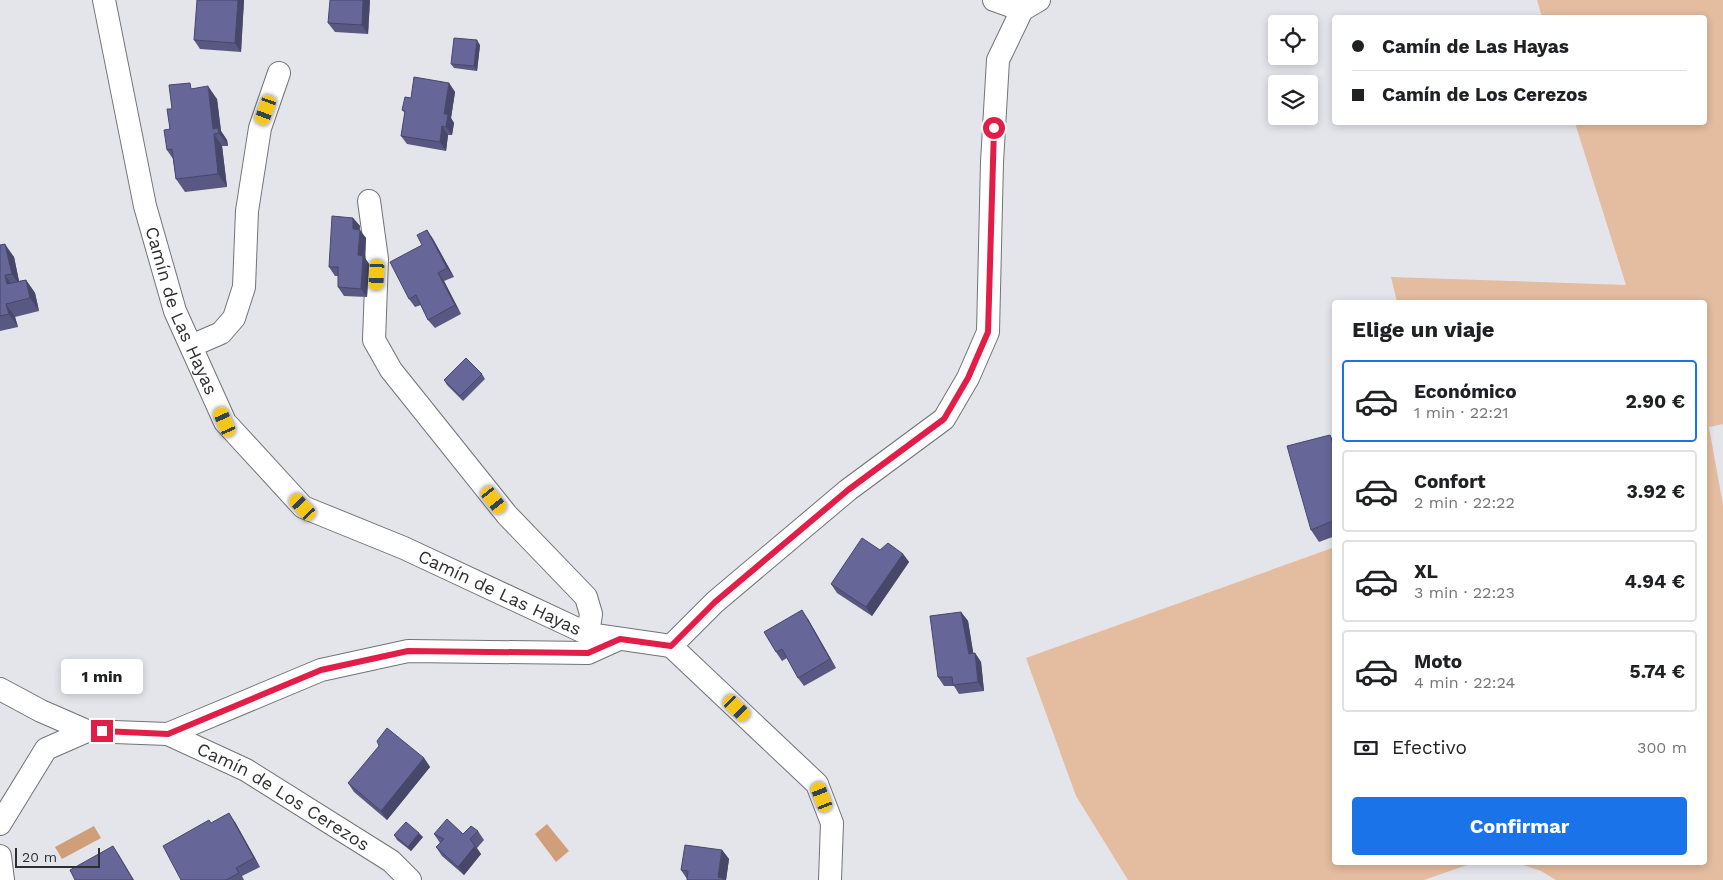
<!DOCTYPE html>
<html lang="es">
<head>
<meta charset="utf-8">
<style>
	body { margin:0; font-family:"Work Sans",sans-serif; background:#f2f2f2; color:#202124; height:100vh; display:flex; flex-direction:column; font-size:19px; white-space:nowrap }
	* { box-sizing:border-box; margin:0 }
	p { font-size:16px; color:#757577 }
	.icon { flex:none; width:28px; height:28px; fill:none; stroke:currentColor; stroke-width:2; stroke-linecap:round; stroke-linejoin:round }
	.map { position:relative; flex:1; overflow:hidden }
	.details { position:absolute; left:1332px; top:300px; width:375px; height:565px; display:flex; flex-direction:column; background:#fff; border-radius:5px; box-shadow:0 2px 8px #0003 }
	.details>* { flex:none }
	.top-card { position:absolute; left:1332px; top:15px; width:375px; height:110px; border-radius:5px; box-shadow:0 2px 8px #0003; display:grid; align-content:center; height:110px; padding:0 20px; background:#fff }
	.controls { position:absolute; left:1268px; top:15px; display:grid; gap:10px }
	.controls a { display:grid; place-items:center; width:50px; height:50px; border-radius:5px; background:#fff; box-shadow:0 2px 8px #0003; font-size:25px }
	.scale { position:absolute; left:15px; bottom:12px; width:85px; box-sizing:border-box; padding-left:5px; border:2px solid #2f2f31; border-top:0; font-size:14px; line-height:18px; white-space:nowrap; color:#2f2f31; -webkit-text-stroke:4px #e4e5eb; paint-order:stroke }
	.end { position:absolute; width:22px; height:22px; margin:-11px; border:6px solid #e11d48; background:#fff; box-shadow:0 0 0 2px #fff }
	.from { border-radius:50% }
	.bubble { position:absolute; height:35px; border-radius:5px; background:#fff; box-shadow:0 2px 8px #0003; font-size:16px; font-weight:700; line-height:35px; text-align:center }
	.car { position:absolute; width:15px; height:30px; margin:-15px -8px; border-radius:6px; box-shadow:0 0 4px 1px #0007; background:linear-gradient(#f5c518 24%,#345 0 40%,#f5c518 0 76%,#345 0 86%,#f5c518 0) }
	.top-card b { display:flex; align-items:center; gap:18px; height:48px; font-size:19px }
	.top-card b+b { border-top:1px solid #e0e0e0 }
	.top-card i { width:12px; height:12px; background:#202124 }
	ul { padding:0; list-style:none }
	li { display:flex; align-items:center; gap:15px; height:82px; margin:0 10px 8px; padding:0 10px; border:2px solid #e0e0e0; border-radius:5px }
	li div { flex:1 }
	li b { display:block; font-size:19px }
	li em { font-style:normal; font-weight:700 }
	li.current { border-color:#1a73e8 }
	li>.icon { width:45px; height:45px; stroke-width:1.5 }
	h2 { padding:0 20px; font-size:22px; line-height:60px }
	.pay { display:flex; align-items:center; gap:12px; height:55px; padding:0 20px; font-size:19px }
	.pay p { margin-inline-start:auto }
	.action { display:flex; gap:10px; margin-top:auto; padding:10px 20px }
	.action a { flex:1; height:58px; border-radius:5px; background:#1a73e8; color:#fff; font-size:20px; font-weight:700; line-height:58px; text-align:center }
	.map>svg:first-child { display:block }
	.green { fill:#e4bc9f }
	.water { fill:#d09f7a }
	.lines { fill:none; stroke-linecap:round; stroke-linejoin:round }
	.street-casing { stroke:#727378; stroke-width:24 }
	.street { stroke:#fff; stroke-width:22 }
	.wall { fill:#585883 }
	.shaded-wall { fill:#47476a }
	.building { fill:#666698; stroke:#47476a }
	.route { stroke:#e11d48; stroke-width:6 }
	.labels { text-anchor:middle; stroke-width:5; stroke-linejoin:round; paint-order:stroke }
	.street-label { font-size:18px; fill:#2f2f31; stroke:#e4e5eb }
</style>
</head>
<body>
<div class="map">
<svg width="1723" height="880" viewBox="0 0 1723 880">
	<rect width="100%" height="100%" fill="#e4e5eb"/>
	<g class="green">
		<path d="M1537,0h186v424l-14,3 14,78v375h-167l-15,-9 -24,-8 188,-1v-560h-308l-6,-25 235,8 -51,-162 130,-1v-104l-163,-1z"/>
		<path d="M1335,547v315l138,1 -49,17h-296l-52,-84 -50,-138z"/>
	</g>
	<g class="water">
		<path d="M547,824l22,27 -13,11 -21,-28z"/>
		<path d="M94,826l7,12 -39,21 -7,-12z"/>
	</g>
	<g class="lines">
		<g class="street-casing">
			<g id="street">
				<path id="s1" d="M104,0l41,206 30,105 50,111 78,85 101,41 184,86 83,12 44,-44 133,-112 96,-71 24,-41 20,-46 4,-170 6,-102 24,-50 17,-10"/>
				<path d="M994,0l28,10"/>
				<path d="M369,201l8,58 -3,81 17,30 116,145 79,82 5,17 -3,20"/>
				<path d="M191,346l30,-13 13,-15 10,-31 3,-76 13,-83 19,-55"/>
				<path d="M671,646l146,138 15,39 -2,57"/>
				<path id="s2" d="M0,689l41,22 46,20 81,3 78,36 145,91 19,19"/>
				<path d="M168,734l153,-64 87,-19 180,2 31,-14"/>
				<path d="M0,824l46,-75 41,-18"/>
				<path d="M0,856l3,24"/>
			</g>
		</g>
		<use href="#street" class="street"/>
	</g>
	<g class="wall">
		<path d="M244,0l-3,52 -41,-3 -6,-9z"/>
		<path d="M370,0l-2,34 -33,-2 -7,-9z"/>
		<path d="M480,45l-3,26 -23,-3 -3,-4z"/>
		<path d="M449,83l6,9 -4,26 3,5 -2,12h-4l-2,16 -39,-7 -6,-8 4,-23 -3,-3 9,-12z"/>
		<path d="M194,88l23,11 4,32 6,9 1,6h-6l5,41 -42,5 -9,-13 -3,-20 -6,-9 5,-41z"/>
		<path d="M353,218l7,8 -1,4 7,8 -1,20 4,6 -2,33 -23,-1 -6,-9v-11h-3l-6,-9z"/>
		<path d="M427,230l6,9 21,38 -10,4 17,33 -26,14 -7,-8 -7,-15 -6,2 -6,-8 13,-54z"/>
		<path d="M0,245l14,12 5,24 7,-1 9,13 4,18 -24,6 3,10 -18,4z"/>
		<path d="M482,374l3,5 -22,22 -16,-16 -3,-5z"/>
		<path d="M1335,443v93l-16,6 -8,-12z"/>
		<path d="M880,550l23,4 6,8 -37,54 -35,-23 -6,-9z"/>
		<path d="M961,612l7,9 5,32h2l6,9 3,29 -25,3 -5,-8h-10l-6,-9z"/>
		<path d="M808,619l28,49 -32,18 -6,-8 -11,-20 -5,3 -6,-9z"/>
		<path d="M424,758l6,9 -43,53 -33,-28 -6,-9z"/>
		<path d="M235,822l25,45 -18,9 2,4h-63l30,-57z"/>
		<path d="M478,831l6,9 -7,8 4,6 -17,21 -22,-19 -6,-9 4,-4 -6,-9h29z"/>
		<path d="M394,835l29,2 -12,14 -14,-11z"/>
		<path d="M722,850l7,9 -3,21h-39v-1l-6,-9z"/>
	</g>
	<g class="shaded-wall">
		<path d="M238,0h6l-3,52 -6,-9z"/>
		<path d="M363,0h7l-2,34 -6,-9z"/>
		<path d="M477,40l3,5 -3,26 -3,-5z"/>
		<path d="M449,83l6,9 -4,26 3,5 -2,12 -6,-8 -2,-13z"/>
		<path d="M208,86l9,13 4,32 6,9 1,6 -9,-13 -6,-4z"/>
		<path d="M442,126l6,9 -2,16 -6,-9z"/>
		<path d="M214,134l8,12 5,41 -9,-13z"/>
		<path d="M353,218l7,8 -1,12 -6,-9z"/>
		<path d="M360,230l6,8 -1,20 4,6 -2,33 -6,-8 -3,-34z"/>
		<path d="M427,230l6,9 21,38 -7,-9z"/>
		<path d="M5,244l9,13 6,29 -8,-12z"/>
		<path d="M438,273l6,8 17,33 -6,-9z"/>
		<path d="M5,275l9,13 -7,-4z"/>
		<path d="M26,280l9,13 4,18 -9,-13z"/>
		<path d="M6,304l9,13 3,10 -9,-13z"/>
		<path d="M1330,435l5,8v8z"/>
		<path d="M903,554l6,8 -37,54 -6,-9z"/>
		<path d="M802,610l6,9 28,49 -6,-9z"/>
		<path d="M961,612l7,9 7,42 -6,-9z"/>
		<path d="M975,653l6,9 3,29 -6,-9z"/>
		<path d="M424,758l6,9 -43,53 -6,-9z"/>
		<path d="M229,813l6,9 25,45 -6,-9z"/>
		<path d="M419,833l4,4 -12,14 -3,-4z"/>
		<path d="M113,846l6,9 15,25h-1z"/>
		<path d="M475,846l6,8 -17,21 -6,-8z"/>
		<path d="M722,850l7,9 -3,21h-6l-2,-3z"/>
	</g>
	<g class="building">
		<path d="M197,0h41l-3,43 -41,-3z"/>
		<path d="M330,0h33l-1,25 -34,-2z"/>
		<path d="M454,38l23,2 -3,26 -23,-2z"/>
		<path d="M414,77l35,6 -5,31h4l-2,13 -4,-1 -2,16 -39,-6 4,-25 -3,-1 3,-13 6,1z"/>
		<path d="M190,83l1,6 17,-3 5,43 5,-1 1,5 -5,1 4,40 -42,5 -4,-30 -5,1 -3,-20 6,-1 -3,-20h5l-3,-24z"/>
		<path d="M332,216l21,2v11l7,1 -2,25 5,1 -2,33 -23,-2v-20h-9z"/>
		<path d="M427,230l20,38 -9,5 17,32 -27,15 -12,-25 -7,4 -19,-37 32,-17 -5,-10z"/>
		<path d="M5,244l7,30 -7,1 2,9 19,-4 4,18 -24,6 3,10 -9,2v-71z"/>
		<path d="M466,358l16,16 -22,22 -16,-16z"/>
		<path d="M1330,435l5,16v69l-24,10 -24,-84z"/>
		<path d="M862,538l18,12 8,-7 15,11 -37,53 -35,-23z"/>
		<path d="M802,610l28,49 -32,19 -16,-29 -6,3 -12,-20z"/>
		<path d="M961,612l8,42 6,-1 3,29 -25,3 -1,-8h-14l-8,-61z"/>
		<path d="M387,728l37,30 -43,53 -33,-28 31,-37 -2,-5z"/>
		<path d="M229,813l25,45 -18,10 3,5 -13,7h-45l-18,-34 46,-26 2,3z"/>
		<path d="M447,819l16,15 8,-8 7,5 -8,8 5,7 -17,21 -22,-20 8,-8 -10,-5z"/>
		<path d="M406,822l13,11 -11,14 -14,-12z"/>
		<path d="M685,845l37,5 -4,27 7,2v1h-38l1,-9 -7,-1z"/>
		<path d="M113,846l20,34h-58l-5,-10z"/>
	</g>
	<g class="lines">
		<path class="route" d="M102,731l66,3 153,-64 87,-19 180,2 32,-14 51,7 44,-44 133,-112 96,-71 24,-41 20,-46 6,-204"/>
	</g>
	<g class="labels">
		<g class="street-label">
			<text dy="6" stroke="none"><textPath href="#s1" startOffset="321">Camín de Las Hayas</textPath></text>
			<text dy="6" stroke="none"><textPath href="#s1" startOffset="771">Camín de Las Hayas</textPath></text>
			<text dy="6" stroke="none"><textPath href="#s2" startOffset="309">Camín de Los Cerezos</textPath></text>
		</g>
	</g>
</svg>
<div class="controls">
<a><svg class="icon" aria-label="locate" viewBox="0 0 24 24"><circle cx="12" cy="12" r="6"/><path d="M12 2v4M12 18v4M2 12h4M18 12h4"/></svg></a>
<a><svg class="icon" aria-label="layers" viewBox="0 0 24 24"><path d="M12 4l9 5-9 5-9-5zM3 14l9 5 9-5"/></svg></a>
</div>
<div class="scale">20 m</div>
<i class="end from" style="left:994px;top:128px"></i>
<i class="end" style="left:102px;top:731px"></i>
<div class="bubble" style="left:61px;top:659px;width:82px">1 min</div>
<i class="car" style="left:266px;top:110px;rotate:200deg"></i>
<i class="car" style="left:377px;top:275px;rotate:183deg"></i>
<i class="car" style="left:225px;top:422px;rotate:336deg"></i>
<i class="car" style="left:494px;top:500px;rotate:142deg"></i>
<i class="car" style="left:303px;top:507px;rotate:317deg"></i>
<i class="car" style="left:737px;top:708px;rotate:134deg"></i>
<i class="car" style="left:822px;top:797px;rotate:339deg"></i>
<div class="top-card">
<b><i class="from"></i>Camín de Las Hayas</b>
<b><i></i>Camín de Los Cerezos</b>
</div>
<section class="details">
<h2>Elige un viaje</h2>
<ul>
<li class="current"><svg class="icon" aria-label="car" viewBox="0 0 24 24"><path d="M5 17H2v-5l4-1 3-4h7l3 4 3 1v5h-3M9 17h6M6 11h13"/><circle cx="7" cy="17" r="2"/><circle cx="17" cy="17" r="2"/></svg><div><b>Económico</b><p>1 min · 22:21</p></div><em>2.90 €</em></li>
<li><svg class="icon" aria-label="car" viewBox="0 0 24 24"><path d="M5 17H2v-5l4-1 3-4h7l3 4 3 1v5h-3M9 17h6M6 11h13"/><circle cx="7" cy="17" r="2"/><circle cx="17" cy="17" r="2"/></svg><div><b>Confort</b><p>2 min · 22:22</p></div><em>3.92 €</em></li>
<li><svg class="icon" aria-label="car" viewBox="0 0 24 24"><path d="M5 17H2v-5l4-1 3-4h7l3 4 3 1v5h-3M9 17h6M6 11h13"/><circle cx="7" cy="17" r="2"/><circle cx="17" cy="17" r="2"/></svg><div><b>XL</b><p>3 min · 22:23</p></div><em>4.94 €</em></li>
<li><svg class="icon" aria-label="car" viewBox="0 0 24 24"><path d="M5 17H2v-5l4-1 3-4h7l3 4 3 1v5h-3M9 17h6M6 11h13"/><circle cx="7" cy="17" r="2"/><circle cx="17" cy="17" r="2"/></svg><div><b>Moto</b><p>4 min · 22:24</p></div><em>5.74 €</em></li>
</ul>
<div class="pay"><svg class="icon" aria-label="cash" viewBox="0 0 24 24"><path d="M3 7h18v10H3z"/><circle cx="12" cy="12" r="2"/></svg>Efectivo<p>300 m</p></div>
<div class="action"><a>Confirmar</a></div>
</section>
</div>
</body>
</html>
